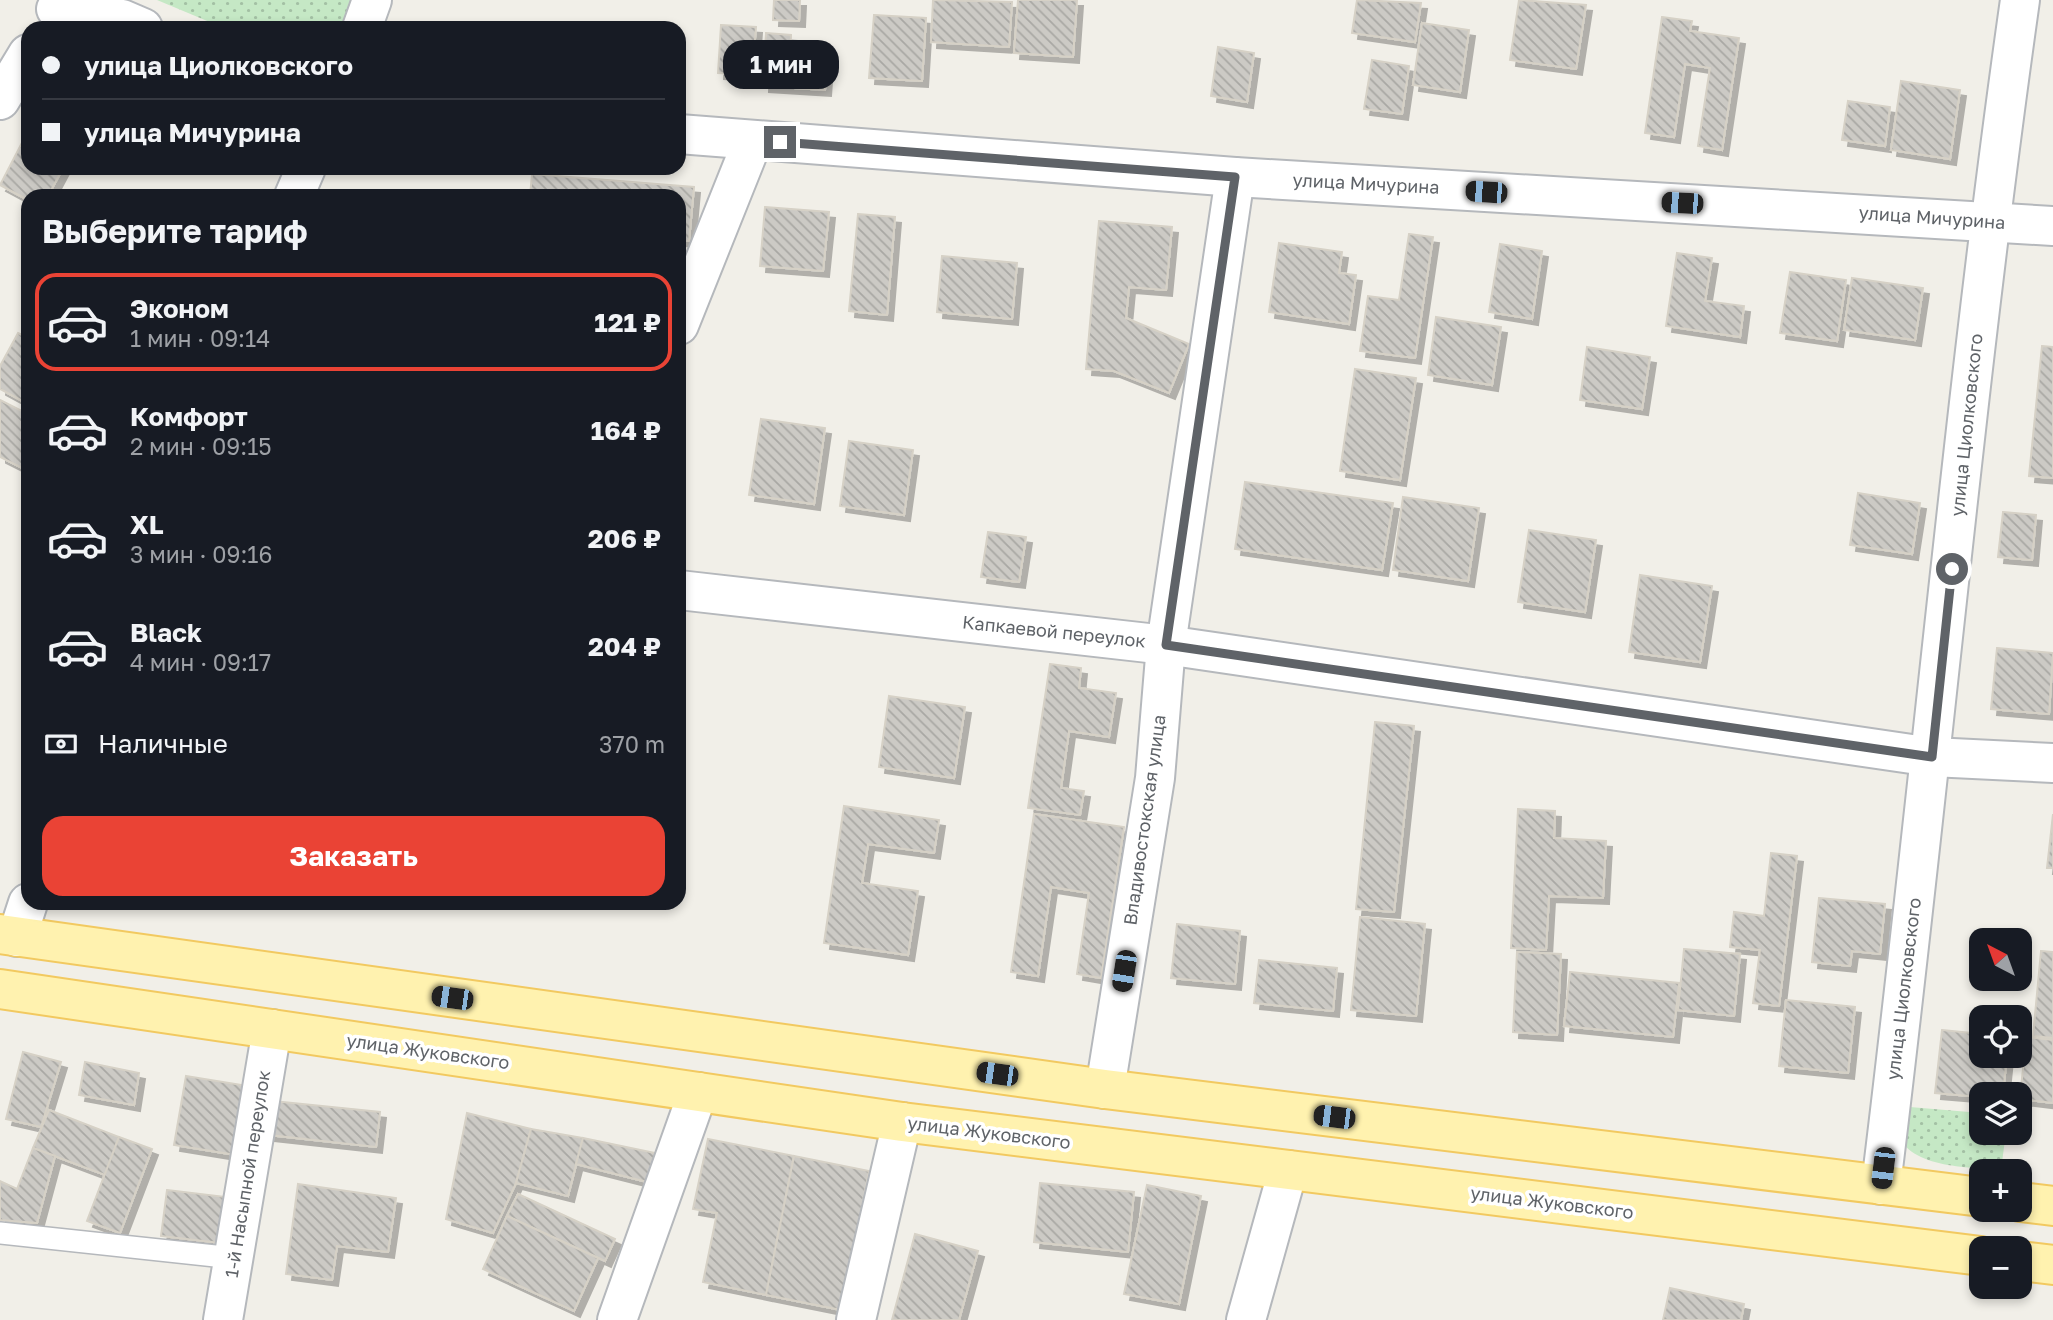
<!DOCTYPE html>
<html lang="ru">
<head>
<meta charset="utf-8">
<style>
	body { margin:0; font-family:"Golos Text",sans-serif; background:#20242c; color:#f1f3f6; height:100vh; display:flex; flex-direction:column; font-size:26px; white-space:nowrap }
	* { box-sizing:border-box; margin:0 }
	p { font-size:23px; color:#9ea1a6 }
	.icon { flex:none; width:38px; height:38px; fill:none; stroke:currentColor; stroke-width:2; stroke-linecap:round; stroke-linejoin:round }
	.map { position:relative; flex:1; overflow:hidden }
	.details { position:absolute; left:21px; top:189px; width:665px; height:721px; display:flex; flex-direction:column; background:#171b24; border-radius:21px; box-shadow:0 4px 10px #0003 }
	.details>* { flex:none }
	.banner { position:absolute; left:21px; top:21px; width:665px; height:154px; border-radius:21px; box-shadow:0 4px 10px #0003; display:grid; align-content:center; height:154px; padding:0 21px; background:#171b24 }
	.needle { width:46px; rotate:319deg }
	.controls { position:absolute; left:1969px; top:928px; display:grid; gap:14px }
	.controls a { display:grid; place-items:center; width:63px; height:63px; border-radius:14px; background:#171b24; box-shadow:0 4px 10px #0003; font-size:35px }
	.end { position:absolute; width:32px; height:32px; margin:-16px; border:9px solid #5f6368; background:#fff; box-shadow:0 0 0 4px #fff }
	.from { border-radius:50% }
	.bubble { position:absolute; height:49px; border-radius:21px; background:#171b24; box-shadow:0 4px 10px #0003; font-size:23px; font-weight:700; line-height:49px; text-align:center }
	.car { position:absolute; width:21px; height:42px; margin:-21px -10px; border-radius:9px; box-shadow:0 0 5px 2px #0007; background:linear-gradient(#222 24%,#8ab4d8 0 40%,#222 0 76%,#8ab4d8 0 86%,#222 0) }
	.banner b { display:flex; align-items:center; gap:24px; height:66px; font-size:26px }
	.banner b+b { border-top:2px solid #363941 }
	.banner i { width:18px; height:18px; background:#f1f3f6 }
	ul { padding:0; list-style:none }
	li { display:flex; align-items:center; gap:21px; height:98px; margin:0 14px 10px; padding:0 7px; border:4px solid transparent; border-radius:21px }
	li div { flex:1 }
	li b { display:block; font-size:26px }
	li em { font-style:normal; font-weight:700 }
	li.active { border-color:#ea4335 }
	li>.icon { width:63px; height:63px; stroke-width:1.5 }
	h2 { padding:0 21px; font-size:32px; line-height:84px }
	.pay { display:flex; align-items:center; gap:18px; height:77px; padding:0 21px; font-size:26px }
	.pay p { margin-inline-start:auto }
	.action { display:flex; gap:14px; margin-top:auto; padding:14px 21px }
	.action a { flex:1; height:80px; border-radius:21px; background:#ea4335; color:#fff; font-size:28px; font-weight:700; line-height:80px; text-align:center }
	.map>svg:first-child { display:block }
	.grass { fill:url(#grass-dots) }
	.building { fill:url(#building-back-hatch); stroke:#d6d1c6; stroke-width:2; filter:url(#shadow) }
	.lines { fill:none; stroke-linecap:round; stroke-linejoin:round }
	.service-casing { stroke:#b5b8bc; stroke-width:24 }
	.minor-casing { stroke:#b5b8bc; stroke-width:42 }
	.primary-casing { stroke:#f2c960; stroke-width:42 }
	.service { stroke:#fff; stroke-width:21 }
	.minor { stroke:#fff; stroke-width:38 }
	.primary { stroke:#fff2af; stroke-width:38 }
	.route { stroke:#5f6368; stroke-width:9 }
	.labels { text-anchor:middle; stroke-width:7; stroke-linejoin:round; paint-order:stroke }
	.street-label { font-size:18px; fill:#5f6368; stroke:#fff }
</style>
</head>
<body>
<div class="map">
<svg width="2053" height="1320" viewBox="0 0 2053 1320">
	<defs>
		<pattern id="grass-dots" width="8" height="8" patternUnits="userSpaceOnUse" patternTransform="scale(1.75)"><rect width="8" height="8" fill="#c5e8c5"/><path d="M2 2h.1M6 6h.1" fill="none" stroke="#a3c0a4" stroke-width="1.8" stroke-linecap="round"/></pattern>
		<pattern id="building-back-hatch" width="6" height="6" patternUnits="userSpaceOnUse" patternTransform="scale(1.75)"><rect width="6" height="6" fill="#cccac5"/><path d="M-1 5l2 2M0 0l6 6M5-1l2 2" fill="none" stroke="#a9a8a4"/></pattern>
		<filter id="shadow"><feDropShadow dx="6" dy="6" stdDeviation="0" flood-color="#0004"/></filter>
	</defs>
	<rect width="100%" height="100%" fill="#f1efe8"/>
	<g class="grass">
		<path d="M157,0h204l-11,28h-126z"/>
		<path d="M1898,1106l83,7v19h25l-5,38c-31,-3 -97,-1 -105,-42 -1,-6 2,-15 2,-22z"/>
	</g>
	<g class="building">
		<path d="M774,0h26l-1,21 -26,-1z"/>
		<path d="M933,0l79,2 -3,45 -78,-5z"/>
		<path d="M1018,0h59l-4,57 -59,-4z"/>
		<path d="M1357,0l64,3 -6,39 -63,-9z"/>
		<path d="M1519,0l67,5 -10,64 -66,-9z"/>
		<path d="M874,15l52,3 -4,63 -53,-3z"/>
		<path d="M1662,17l30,4 -2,10 49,7 -17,112 -24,-4 12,-78 -25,-4 -11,73 -29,-4z"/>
		<path d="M1422,23l47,7 -9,62 -47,-7z"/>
		<path d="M721,25l35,2 -4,48 -34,-2z"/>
		<path d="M766,33l25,2 -1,25 37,2 -2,28 -62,-4z"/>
		<path d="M1218,47l36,6 -7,49 -36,-6z"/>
		<path d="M1372,60l37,6 -7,48 -38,-5z"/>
		<path d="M1901,81l59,9 -10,69 -59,-9z"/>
		<path d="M1848,101l42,6 -5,39 -43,-6z"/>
		<path d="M26,135l2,33h35l-15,28h-20v4l-28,-15z"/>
		<path d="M532,174l162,13 -5,54 -10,-1v-44h-149z"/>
		<path d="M765,207l64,5 -6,59 -63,-5z"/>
		<path d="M858,214l37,3 -8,98 -38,-4z"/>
		<path d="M1099,221l73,6 -6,63 -37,-3 -3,31 63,26 -20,49 -55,-22 -28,-2z"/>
		<path d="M1409,234l24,3 -18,121 -55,-7 8,-55 31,4z"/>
		<path d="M1279,243l63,9 -3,21 17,2 -7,49 -80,-12z"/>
		<path d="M1500,244l42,7 -10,68 -43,-7z"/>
		<path d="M1677,253l35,5 -7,43 39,5 -4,31 -74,-11z"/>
		<path d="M942,256l75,7 -5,56 -75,-7z"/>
		<path d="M1790,272l56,8 -9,61 -57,-8z"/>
		<path d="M1852,278l71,10 -8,52 -71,-10z"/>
		<path d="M1436,317l65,10 -9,58 -64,-10z"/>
		<path d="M18,333l10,5v66l-28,-15v-23z"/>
		<path d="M2042,346l11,1v131l-24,-2z"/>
		<path d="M1587,347l63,10 -8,52 -62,-9z"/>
		<path d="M1355,369l61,9 -16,102 -60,-9z"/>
		<path d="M0,400l28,14v57l-28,-14z"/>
		<path d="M761,419l64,9 -11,76 -65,-9z"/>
		<path d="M849,441l64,9 -9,65 -64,-9z"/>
		<path d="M1245,482l148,21 -11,67 -147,-21z"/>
		<path d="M1858,493l62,10 -8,51 -62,-9z"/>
		<path d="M1403,497l76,11 -11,73 -75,-11z"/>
		<path d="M2003,512l33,3 -4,45 -34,-3z"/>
		<path d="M1529,530l67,10 -11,72 -67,-10z"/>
		<path d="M988,532l38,5 -7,45 -38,-5z"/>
		<path d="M1640,575l72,11 -12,76 -71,-10z"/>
		<path d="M1997,648l56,5 -4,61 -58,-5z"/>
		<path d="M1050,664l31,4 -2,20 37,5 -7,44 -40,-6 -8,57 23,3 -4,24 -52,-7z"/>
		<path d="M889,696l76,11 -11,71 -75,-11z"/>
		<path d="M1375,722l39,4 -20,186 -38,-3z"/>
		<path d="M844,806l95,14 -5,33 -66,-9 -6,39 56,8 -10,64 -84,-12z"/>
		<path d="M1518,809l37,2 -1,27 52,3 -3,57 -54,-2 -3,54 -35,-2z"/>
		<path d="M1034,814l90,13 -23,151 -24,-4 12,-81 -38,-6 -13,89 -27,-4z"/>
		<path d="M2053,814v54h-6z"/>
		<path d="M1771,853l26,3 -18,150 -26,-3 7,-53 -30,-3 4,-35 30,4z"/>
		<path d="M1819,898l66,6 -5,50 -28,-3 -2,15 -38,-4z"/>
		<path d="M1360,917l65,7 -9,92 -65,-6z"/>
		<path d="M1177,924l63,7 -5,53 -64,-6z"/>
		<path d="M1684,949l56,5 -6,62 -56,-6z"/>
		<path d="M2041,951l12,1v86l-20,-2z"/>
		<path d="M1517,952l44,2 -4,81 -44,-3z"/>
		<path d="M1259,960l78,8 -4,43 -79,-8z"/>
		<path d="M1570,972l109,11 -6,54 -109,-11z"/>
		<path d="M1786,1000l69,7 -7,66 -69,-7z"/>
		<path d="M1942,1030l39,4v21h26l-4,39h-22v3l-46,-4z"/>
		<path d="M2026,1037l27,3v63l-33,-4z"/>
		<path d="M23,1052l38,10 -20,65 -35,-8z"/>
		<path d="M85,1062l54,11 -5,32 -55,-10z"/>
		<path d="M186,1076l62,10 -12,69 -62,-10z"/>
		<path d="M273,1101l107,11 -4,35 -107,-12z"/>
		<path d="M49,1110l70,27 -14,38 -72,-27z"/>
		<path d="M467,1113l64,16 -15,54 -23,50 -47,-14z"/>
		<path d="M531,1129l52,9 -15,58 -52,-13z"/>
		<path d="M119,1137l33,12 -32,84 -33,-12z"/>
		<path d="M583,1138l72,15 -8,29 -71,-18z"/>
		<path d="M708,1139l86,17 -28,139 -63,-13 14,-69 -24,-4z"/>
		<path d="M33,1148l22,8 -18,67 -37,-3v-39l17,8z"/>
		<path d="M794,1156l75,15 -28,139 -75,-15z"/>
		<path d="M1040,1183l94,9 -6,60 -94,-10z"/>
		<path d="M298,1184l98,14 -8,54 -51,-6 -5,34 -46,-6z"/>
		<path d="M1147,1185l54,11 -22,108 -55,-10z"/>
		<path d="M167,1190l59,7 -6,46 -59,-7z"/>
		<path d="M518,1194l97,45 -10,22 -98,-45z"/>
		<path d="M507,1216l91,42 -24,53 -91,-42z"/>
		<path d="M915,1234l63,17 -19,69h-67z"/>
		<path d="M1670,1288l74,16 -3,16h-78z"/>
	</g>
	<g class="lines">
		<g class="service-casing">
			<path id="service" d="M0,1233l234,25"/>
		</g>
		<g class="minor-casing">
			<g id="minor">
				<path d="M56,9l66,10 21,9"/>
				<path d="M362,28l10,-28"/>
				<path d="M0,100l28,-46"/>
				<path d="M679,134l556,43 818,49"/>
				<path d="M294,196l12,-28"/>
				<path d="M679,325l74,-185"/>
				<path d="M679,590l487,55 766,112 121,6"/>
				<path d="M17,937l11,-34"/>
				<path d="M1105,1089l50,-311 11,-133 69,-468"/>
				<path d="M1881,1185c49,-395 83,-791 139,-1185"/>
				<path d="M223,1320l49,-291"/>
				<path d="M617,1320l81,-228"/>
				<path d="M856,1320l46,-198"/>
				<path d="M1246,1320l42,-150"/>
			</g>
		</g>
		<g class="primary-casing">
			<g id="primary">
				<path d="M0,934l1105,155 876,108"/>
				<path d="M0,989l902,133 1079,134"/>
				<path d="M2020,1202l33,4"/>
				<path d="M2020,1261l33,4"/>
			</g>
		</g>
		<use href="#service" class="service"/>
		<use href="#minor" class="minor"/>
		<use href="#primary" class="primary"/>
	</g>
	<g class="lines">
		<path class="route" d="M780,142l455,35 -69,468 766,112 20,-188"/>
	</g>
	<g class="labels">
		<g class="street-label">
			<text transform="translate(1366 184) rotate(3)" y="6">улица Мичурина</text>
			<text transform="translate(1932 218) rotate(4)" y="6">улица Мичурина</text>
			<text transform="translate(1967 425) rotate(-84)" y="6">улица Циолковского</text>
			<text transform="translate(1054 632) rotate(6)" y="6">Капкаевой переулок</text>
			<text transform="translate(1145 820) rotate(-82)" y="6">Владивостокская улица</text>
			<text transform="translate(1904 989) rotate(-83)" y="6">улица Циолковского</text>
			<text transform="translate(428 1052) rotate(8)" y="6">улица Жуковского</text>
			<text transform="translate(989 1133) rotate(7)" y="6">улица Жуковского</text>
			<text transform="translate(248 1174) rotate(-81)" y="6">1-й Насыпной переулок</text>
			<text transform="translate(1552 1203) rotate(7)" y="6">улица Жуковского</text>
		</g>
	</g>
</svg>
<div class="controls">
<a><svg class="needle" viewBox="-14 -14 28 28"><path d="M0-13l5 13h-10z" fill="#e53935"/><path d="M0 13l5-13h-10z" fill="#9ea1a6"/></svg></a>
<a><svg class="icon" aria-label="locate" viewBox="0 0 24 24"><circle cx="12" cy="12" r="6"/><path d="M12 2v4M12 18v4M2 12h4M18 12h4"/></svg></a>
<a><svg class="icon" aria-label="layers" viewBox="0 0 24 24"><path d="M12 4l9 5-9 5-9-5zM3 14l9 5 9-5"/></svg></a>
<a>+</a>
<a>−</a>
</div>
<i class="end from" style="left:1952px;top:569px"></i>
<i class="end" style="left:780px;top:142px"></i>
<div class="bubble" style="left:723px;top:40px;width:116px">1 мин</div>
<i class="car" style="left:1486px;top:192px;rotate:274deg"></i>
<i class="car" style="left:1682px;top:203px;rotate:273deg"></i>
<i class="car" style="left:1124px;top:971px;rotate:189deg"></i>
<i class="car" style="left:452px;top:998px;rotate:278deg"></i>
<i class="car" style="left:997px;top:1074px;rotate:278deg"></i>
<i class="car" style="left:1334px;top:1117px;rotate:277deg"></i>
<i class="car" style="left:1883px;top:1168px;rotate:187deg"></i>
<div class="banner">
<b><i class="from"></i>улица Циолковского</b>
<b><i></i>улица Мичурина</b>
</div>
<section class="details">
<h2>Выберите тариф</h2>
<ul>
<li class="active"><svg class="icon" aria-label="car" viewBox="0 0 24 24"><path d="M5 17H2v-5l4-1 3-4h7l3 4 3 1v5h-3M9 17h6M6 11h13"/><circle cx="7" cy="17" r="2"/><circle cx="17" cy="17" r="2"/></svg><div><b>Эконом</b><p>1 мин · 09:14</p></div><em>121 ₽</em></li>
<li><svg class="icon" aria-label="car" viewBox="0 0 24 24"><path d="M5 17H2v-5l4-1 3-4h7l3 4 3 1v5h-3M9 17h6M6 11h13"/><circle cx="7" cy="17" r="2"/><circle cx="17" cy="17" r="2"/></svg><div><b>Комфорт</b><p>2 мин · 09:15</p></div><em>164 ₽</em></li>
<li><svg class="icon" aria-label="car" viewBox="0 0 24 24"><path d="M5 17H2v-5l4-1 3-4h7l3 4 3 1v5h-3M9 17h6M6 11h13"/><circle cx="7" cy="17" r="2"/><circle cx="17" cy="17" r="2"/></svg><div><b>XL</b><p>3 мин · 09:16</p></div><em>206 ₽</em></li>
<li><svg class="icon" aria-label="car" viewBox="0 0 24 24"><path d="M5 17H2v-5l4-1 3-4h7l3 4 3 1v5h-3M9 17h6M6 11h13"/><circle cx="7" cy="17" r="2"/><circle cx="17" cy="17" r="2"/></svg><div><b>Black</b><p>4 мин · 09:17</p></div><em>204 ₽</em></li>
</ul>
<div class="pay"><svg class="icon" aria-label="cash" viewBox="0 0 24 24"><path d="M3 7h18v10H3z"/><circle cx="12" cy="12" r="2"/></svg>Наличные<p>370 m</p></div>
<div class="action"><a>Заказать</a></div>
</section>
</div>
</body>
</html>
